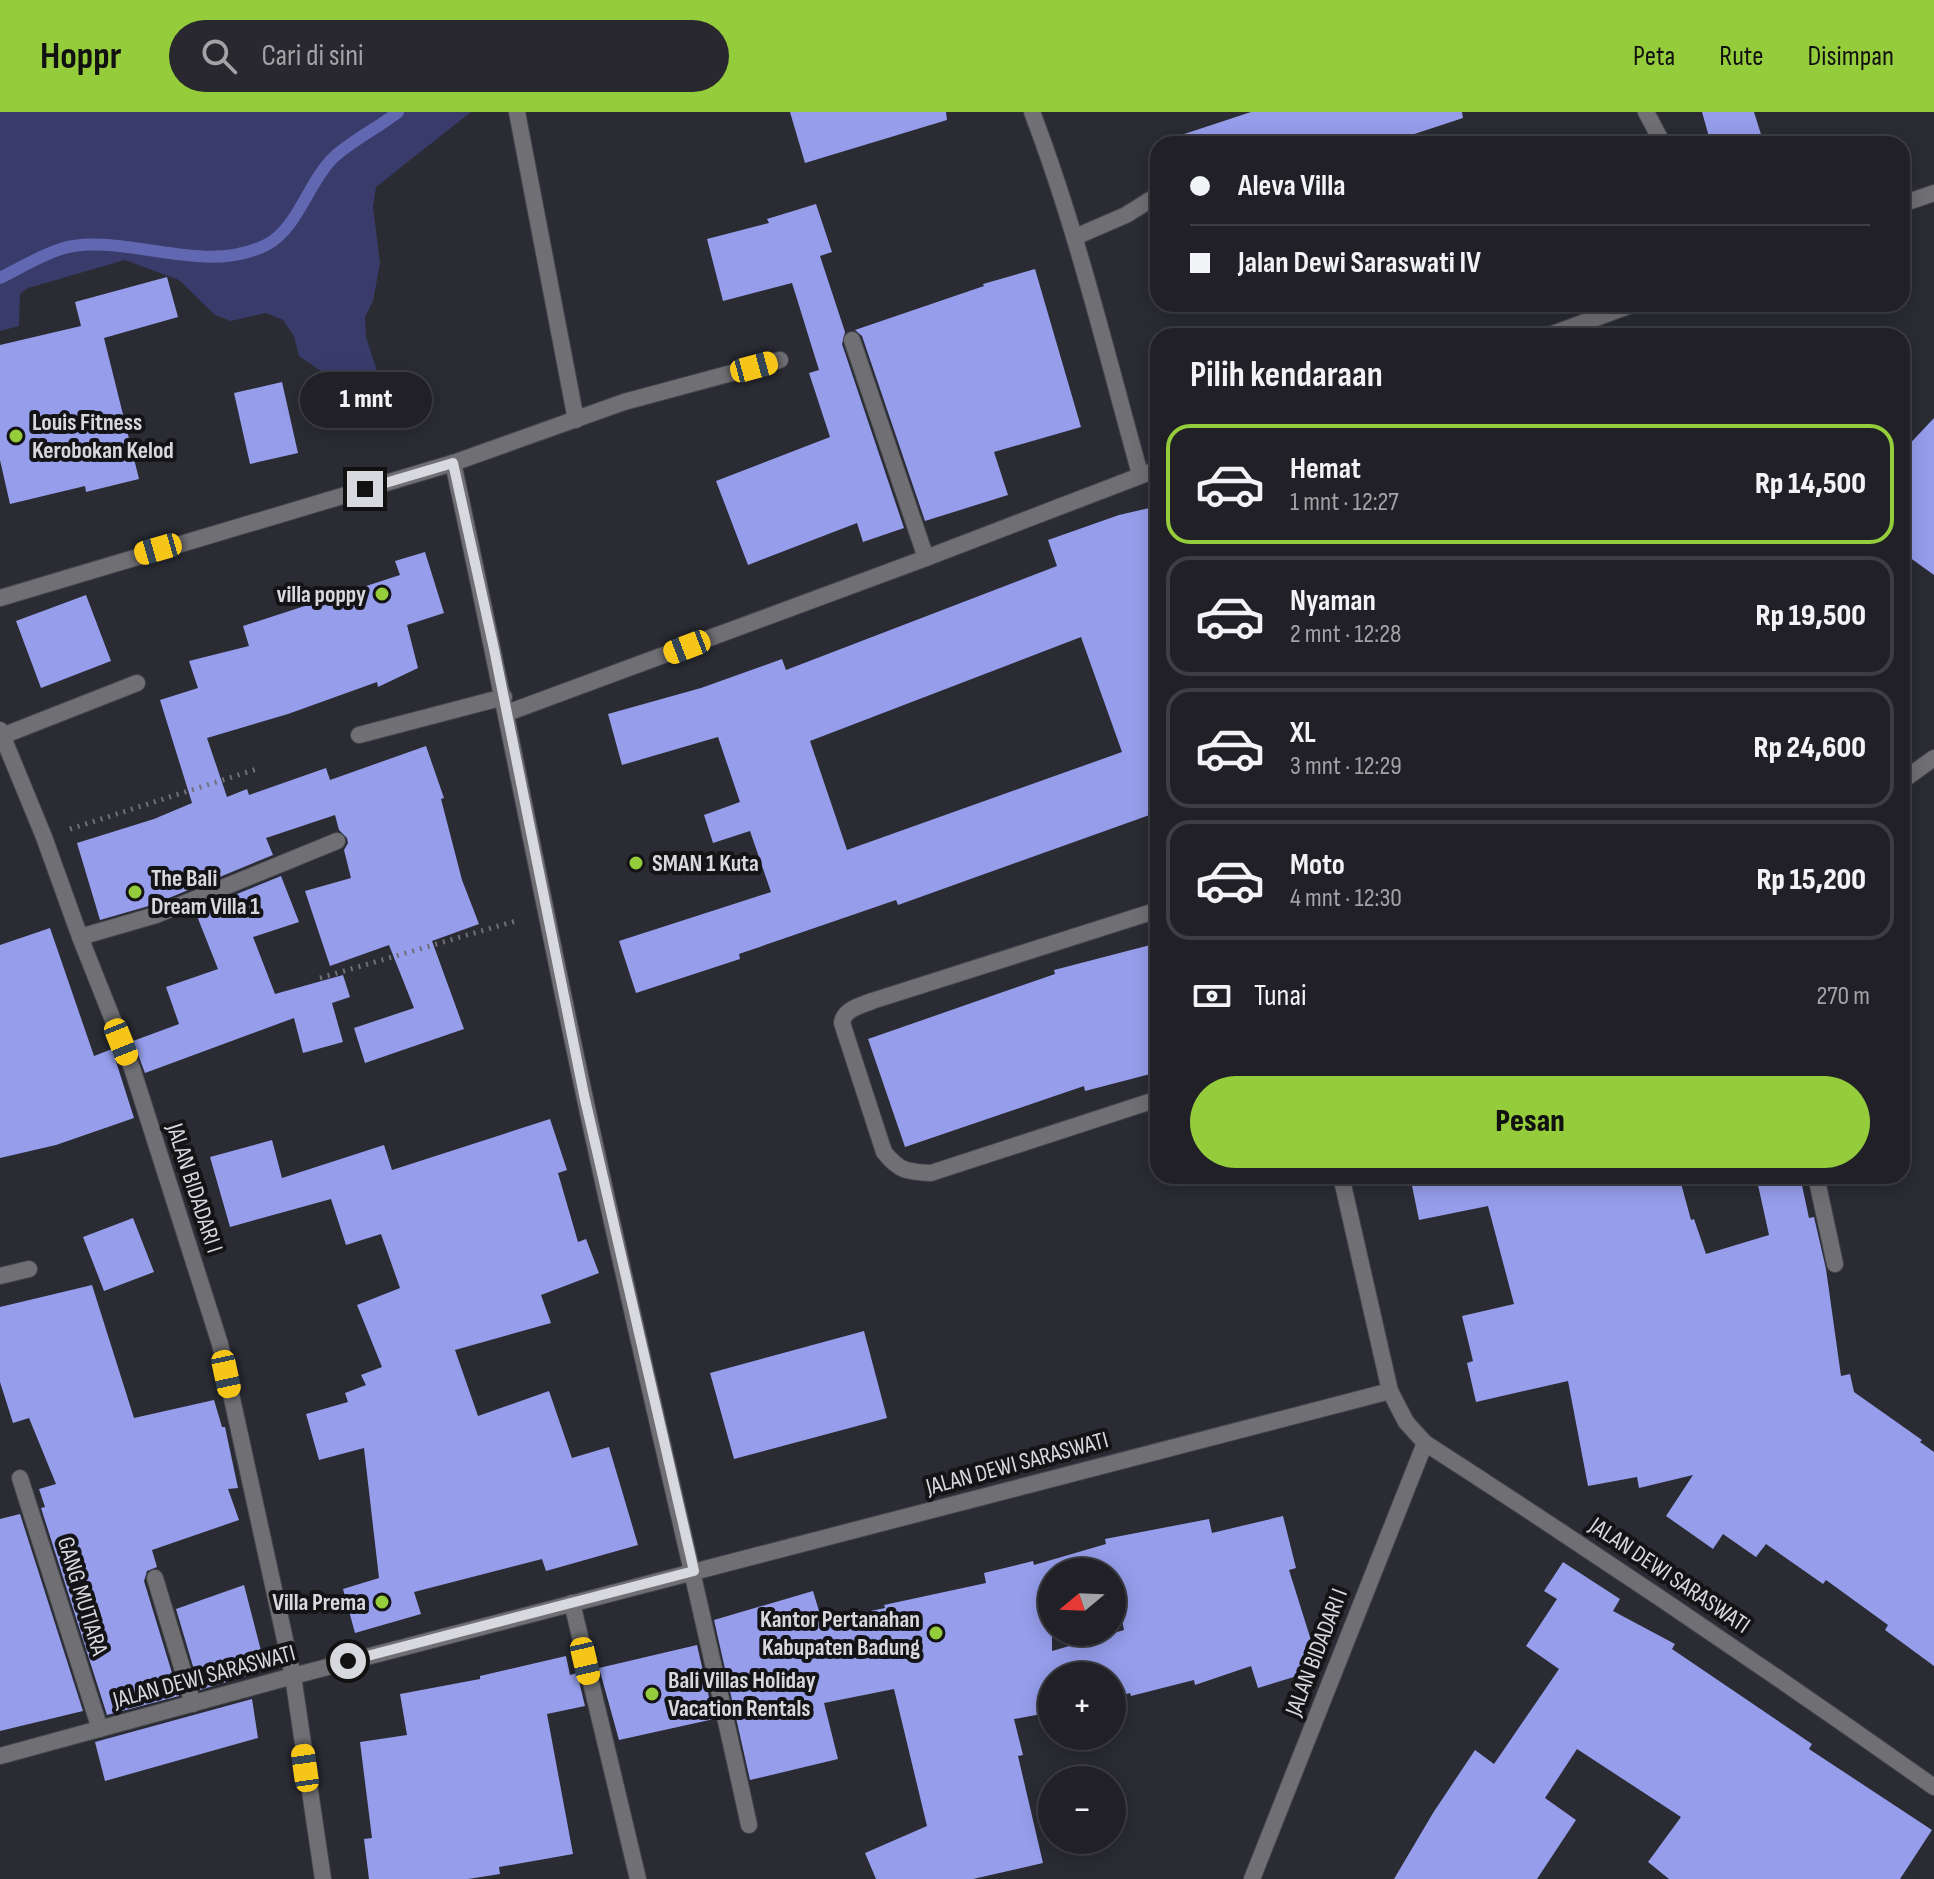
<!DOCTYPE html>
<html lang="id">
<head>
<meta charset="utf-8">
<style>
	body { margin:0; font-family:"Sofia Sans Condensed",sans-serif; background:#28282e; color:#f1f3f6; height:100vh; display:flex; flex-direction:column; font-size:30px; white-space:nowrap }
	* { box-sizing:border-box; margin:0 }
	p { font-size:26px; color:#a2a3a7 }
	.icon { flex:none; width:44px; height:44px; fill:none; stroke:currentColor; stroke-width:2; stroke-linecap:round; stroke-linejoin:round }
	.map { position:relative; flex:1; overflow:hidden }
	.details { position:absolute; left:1150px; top:216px; width:760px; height:856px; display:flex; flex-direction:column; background:#202026; border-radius:24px; box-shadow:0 4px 20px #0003,0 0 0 2px #3d3e43 }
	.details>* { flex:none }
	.banner { position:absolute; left:1150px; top:24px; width:760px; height:176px; border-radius:24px; box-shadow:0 4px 20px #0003,0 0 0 2px #3d3e43; display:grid; align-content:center; height:176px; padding:0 40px; background:#202026 }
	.needle { width:52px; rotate:251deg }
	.controls { position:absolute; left:1038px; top:1446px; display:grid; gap:16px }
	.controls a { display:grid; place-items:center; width:88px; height:88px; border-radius:50%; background:#202026; box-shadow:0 4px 20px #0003,0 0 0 2px #3d3e43; font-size:40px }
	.end { position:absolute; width:36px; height:36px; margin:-18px; border:10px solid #d8d9de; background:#111; box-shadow:0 0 0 4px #111 }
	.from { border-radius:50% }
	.bubble { position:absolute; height:56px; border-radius:28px; background:#202026; box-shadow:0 4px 20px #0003,0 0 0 2px #3d3e43; font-size:26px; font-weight:800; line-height:56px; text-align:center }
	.car { position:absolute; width:24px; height:48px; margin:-24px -12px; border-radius:10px; box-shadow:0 0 6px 2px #0007; background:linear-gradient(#f5c518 24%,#345 0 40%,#f5c518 0 76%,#345 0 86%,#f5c518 0) }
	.banner b { display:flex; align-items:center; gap:28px; height:76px; font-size:30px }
	.banner b+b { border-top:2px solid #3d3e43 }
	.banner i { width:20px; height:20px; background:#f1f3f6 }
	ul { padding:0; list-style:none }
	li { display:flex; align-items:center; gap:24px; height:120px; margin:0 16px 12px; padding:0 24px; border:4px solid #3d3e43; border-radius:24px }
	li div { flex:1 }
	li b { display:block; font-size:30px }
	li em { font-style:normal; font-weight:800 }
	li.active { border-color:#94cc3c }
	li>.icon { width:72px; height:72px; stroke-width:1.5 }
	h2 { padding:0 40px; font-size:36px; line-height:96px }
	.pay { display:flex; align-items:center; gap:20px; height:88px; padding:0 40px; font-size:30px }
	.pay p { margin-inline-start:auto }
	.cta { display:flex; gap:16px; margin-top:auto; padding:16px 40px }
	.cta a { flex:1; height:92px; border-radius:48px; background:#94cc3c; color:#111; font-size:32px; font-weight:800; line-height:92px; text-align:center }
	header { display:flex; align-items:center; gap:48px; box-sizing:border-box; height:112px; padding:0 40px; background:#94cc3c; color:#111 }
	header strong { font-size:38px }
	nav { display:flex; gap:44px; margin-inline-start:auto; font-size:28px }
	.search { width:560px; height:72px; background:#28282e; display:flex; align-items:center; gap:20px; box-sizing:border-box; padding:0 28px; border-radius:44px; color:#a2a3a7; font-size:30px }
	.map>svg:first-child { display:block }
	.green { fill:#393c6b }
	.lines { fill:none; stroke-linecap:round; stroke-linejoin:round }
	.stream { stroke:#6267b1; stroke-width:12 }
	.building { fill:#969eec; fill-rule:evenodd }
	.service-casing { stroke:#46474e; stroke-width:18 }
	.minor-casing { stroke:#46474e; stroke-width:18 }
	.path { stroke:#6f7077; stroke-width:5; stroke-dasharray:2 6; stroke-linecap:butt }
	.service { stroke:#707074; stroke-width:16 }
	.minor { stroke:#707074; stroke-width:16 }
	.route { stroke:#d8d9de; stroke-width:10 }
	.poi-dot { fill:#94cc3c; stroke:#141417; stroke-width:3 }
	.labels { text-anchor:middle; stroke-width:8; stroke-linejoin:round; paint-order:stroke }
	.poi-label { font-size:24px; font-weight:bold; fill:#d8d9de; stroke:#141417; text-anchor:start }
	.street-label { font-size:24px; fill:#d8d9de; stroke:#141417 }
</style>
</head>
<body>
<header>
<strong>Hoppr</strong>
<div class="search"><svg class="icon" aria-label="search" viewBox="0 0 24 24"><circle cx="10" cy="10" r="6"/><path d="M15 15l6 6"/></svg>Cari di sini</div>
<nav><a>Peta</a><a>Rute</a><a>Disimpan</a></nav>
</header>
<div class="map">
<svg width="1934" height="1767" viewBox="0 0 1934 1767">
	<rect width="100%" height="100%" fill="#2a2b33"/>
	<path class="green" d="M0,0h471l-95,75 -3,20 7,56 -7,38 -8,16 1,20 12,37 -15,8 -20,4 -44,-30 -5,-20 -11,-16 -17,-7 -35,8 -16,-6 -36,-35 -54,-20 -97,28 -8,6 -1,32 -19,5z"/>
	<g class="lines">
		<path class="stream" d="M0,166c20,-10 52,-29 73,-32 64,-9 132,29 193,-1 31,-15 43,-64 67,-87 19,-18 45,-30 65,-46"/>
	</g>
	<g class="building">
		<path d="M790,0h156l1,8 -142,43z"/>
		<path d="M1251,0h211l1,6 -79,26h-211l-1,-6z"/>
		<path d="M1702,0h52l10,32h-53z"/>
		<path d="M816,92l16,48 -12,4 25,76 -3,12 62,184 -41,14 -6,-19 -109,42 -32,-84 114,-44 -21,-64 10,-3 -27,-87 -69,18 -16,-62 62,-16 -2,-4z"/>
		<path d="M1035,157l46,158 -87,25 14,43 -83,26 -63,-185 -7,-6 129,-44 -1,-2z"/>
		<path d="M167,165l11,40 -74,21 35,141 -53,13 -1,-6 -75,18 -10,-44v-115l81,-19 -6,-24z"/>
		<path d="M282,270l16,71 -48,11 -16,-71z"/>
		<path d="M1934,306v157l-32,-23v-100z"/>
		<path d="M1158,394v306l-260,93 -2,-5 -157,54 1,5 -104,34 -17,-52 152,-49 -21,-61 -37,12 -9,-28 36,-13 -22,-65 -96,28 -14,-51 93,-26 81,-29 4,11 271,-104 -9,-26 71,-25zM1081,525l41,115 -275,98 -37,-109z"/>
		<path d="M425,440l19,61 -37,12 11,43 -40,19 -1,-5 -89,32 -81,24 20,59 20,-8 2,6 77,-27 4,12 96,-34 18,52 -3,1 21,81 17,44 -47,17 32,88 -99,34 -11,-35 60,-20 -25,-63 -59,21 -25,-75 46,-13 -7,-28 4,-7 -1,-5 -8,-8 -4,-15 -69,23 7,17 -121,50 -52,15 -23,-77 77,-24 38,-16 -32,-103 38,-12 -9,-27 60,-15 -6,-20 157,-51 -5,-14z"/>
		<path d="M86,483l25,66 -70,27 -25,-67z"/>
		<path d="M281,764l18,46 -46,15 22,57 68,-19 7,22 -18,6 11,39 -40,11 -9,-35 -149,55 -12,-32 46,-17 -13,-37 52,-18 -23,-58z"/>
		<path d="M50,816l44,128 18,-7 22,69 -78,27 -56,13v-213z"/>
		<path d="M1158,831v129l-73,19 -1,-5 -179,61 -37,-108 187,-65 -1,-4z"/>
		<path d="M550,1007l17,51 -9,3 20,69 8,-3 13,34 -58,22 10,28 -96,27 23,66 71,-25 23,67 37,-11 29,98 -92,26 -4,-12 -128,33 7,22 -66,19 -12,-44 36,-11 -15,-130 -45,12 -13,-46 42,-12 -3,-9 21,-8 -5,-10 21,-8 -25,-62 43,-17 -19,-54 -35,11 -15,-46 -101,28 -20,-70 62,-17 10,38 102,-33 8,25z"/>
		<path d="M1410,1064h269l12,44 3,-1 12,35 63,-19 -13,-59h44l9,42 5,-1 12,52 15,107 9,-2 4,18 68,48 -2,2 14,10v214l-49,-36 3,-5 -62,-45 -3,4 -57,-40 -10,13 -33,-23 -10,15 -47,-33 27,-41 -54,13 -2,-11 -49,9 -20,-105 -92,21 -9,-39 6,-2 -11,-45 52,-12 -26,-98 -69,14z"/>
		<path d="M133,1106l21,54 -50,19 -21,-54z"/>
		<path d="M92,1173l42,133 80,-18 8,27h3l13,61 -10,1 11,31 -87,30 5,17 -10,4 -3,10 35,115 -72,19 -66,-207 4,-1 -6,-18 17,-5 -27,-66 -16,5 -13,-41v-75z"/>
		<path d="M864,1219l23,87 -153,41 -24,-86z"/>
		<path d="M20,1402l63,197 -83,20v-212z"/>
		<path d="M1283,1404l13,52 -7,2 31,99 -62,19 -7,-22 -56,19 -1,-5 -63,16 -1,-3 -18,5v-22h-60v36l-38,7 9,36 -5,1 25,107 -70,16h-97l-11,-26 62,-27 -33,-137 -70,14 14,56 -88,21 -36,-160 99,-29 9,30 63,-13 -1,-3 102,-22 -2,-10 49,-12 1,4 72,-21 -1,-5 104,-20 3,14zM1052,1460h60l12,58 -72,21z"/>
		<path d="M1563,1450l57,37 -7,12 62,33 -3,5 140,95 -3,5 123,81 -32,49h-231l-21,-17 33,-45 -104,-68 -32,49 31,22 -39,59h-143l39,-66 42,-63 19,14 65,-95 -33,-23 31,-47 -13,-8z"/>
		<path d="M244,1473l22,85 -66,20 -24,-81z"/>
		<path d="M697,1533l17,74 -95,21 -20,-72z"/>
		<path d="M566,1544l4,19 7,-2 8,33 -38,8 26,140 -74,13 1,7 -32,5h-99l-5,-40 8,-1 -12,-96 47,-7 -7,-41 80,-15v-3z"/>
		<path d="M252,1587l6,39 -153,43 -10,-39z"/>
	</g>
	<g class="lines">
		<g class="service-casing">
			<g id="service">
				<path d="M359,623l145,-38"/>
				<path d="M80,825l76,-22 181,-74"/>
			</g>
		</g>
		<g class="minor-casing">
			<g id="minor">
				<path d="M517,0l59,308"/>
				<path d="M1032,0c45,118 74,240 108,362"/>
				<path d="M1646,0l17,32"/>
				<path d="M1902,92l32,-11"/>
				<path d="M1075,125l51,-22 32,-20"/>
				<path d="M1547,224l87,-32"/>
				<path d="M852,228l74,218"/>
				<path d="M453,351c46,210 86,421 131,631 52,244 112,487 165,731"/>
				<path d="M0,486l453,-135 171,-61 156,-42"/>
				<path d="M507,601l419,-155 232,-89"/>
				<path d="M0,618l44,107 36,100 52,131 88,276 73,332 30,203"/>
				<path d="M2,624l135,-53"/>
				<path d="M1902,669l32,-23"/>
				<path d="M1158,798l-286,91c-12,5 -28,8 -30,22l42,129c15,19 23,20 47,21l227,-74"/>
				<path d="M1341,1064l49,215 16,31 19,21c172,111 342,226 509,344"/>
				<path d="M1816,1064l19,88"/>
				<path d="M0,1164l29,-7"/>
				<path d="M20,1366l80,251"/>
				<path d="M155,1466l38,126"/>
				<path d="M572,1491l66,276"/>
				<path d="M0,1644l293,-80 1097,-285"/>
				<path d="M1252,1767l173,-436"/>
			</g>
		</g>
		<g class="path">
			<path d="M70,717l190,-61"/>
			<path d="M320,866l199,-58"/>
		</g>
		<use href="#service" class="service"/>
		<use href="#minor" class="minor"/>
	</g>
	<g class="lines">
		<path class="route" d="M348,1549l346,-90 -110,-476 -90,-446 -41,-186 -88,26"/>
	</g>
	<g class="poi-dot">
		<circle cx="16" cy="324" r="8"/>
		<circle cx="382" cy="482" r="8"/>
		<circle cx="636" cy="751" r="8"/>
		<circle cx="135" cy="780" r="8"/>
		<circle cx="382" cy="1490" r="8"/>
		<circle cx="936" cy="1521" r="8"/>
		<circle cx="652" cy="1582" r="8"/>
	</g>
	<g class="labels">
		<g class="poi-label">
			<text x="32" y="318">Louis Fitness<tspan x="32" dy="28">Kerobokan Kelod</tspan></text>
			<text x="366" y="490" text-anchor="end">villa poppy</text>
			<text x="652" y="759">SMAN 1 Kuta</text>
			<text x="151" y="774">The Bali<tspan x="151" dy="28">Dream Villa 1</tspan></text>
			<text x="366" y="1498" text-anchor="end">Villa Prema</text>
			<text x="920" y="1515" text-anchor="end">Kantor Pertanahan<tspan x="920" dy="28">Kabupaten Badung</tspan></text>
			<text x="668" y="1576">Bali Villas Holiday<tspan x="668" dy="28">Vacation Rentals</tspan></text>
		</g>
		<g class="street-label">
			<text transform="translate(195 1076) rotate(72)" y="8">JALAN BIDADARI I</text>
			<text transform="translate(1017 1351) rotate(-15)" y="8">JALAN DEWI SARASWATI</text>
			<text transform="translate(1670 1463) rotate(34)" y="8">JALAN DEWI SARASWATI</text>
			<text transform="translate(83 1484) rotate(73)" y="8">GANG MUTIARA</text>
			<text transform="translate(1316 1540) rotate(-69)" y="8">JALAN BIDADARI I</text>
			<text transform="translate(204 1564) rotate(-15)" y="8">JALAN DEWI SARASWATI</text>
		</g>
	</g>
</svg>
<div class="controls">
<a><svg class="needle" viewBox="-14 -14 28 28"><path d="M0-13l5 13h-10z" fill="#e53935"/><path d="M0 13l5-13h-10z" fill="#a2a3a7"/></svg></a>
<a>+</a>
<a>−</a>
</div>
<i class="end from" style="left:348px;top:1549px"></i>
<i class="end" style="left:365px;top:377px"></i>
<div class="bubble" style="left:300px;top:260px;width:132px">1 mnt</div>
<i class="car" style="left:754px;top:255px;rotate:75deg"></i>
<i class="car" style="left:158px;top:437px;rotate:254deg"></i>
<i class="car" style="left:687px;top:535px;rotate:249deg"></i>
<i class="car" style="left:121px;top:930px;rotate:158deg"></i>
<i class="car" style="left:226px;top:1262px;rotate:168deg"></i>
<i class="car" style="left:585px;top:1549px;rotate:167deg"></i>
<i class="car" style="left:305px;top:1656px;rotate:352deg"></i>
<div class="banner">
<b><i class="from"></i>Aleva Villa</b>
<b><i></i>Jalan Dewi Saraswati IV</b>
</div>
<section class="details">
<h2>Pilih kendaraan</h2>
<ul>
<li class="active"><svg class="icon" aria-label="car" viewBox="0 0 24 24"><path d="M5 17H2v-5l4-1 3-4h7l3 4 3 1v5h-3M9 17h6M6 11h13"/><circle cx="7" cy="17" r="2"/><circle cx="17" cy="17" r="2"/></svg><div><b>Hemat</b><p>1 mnt · 12:27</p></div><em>Rp 14,500</em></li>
<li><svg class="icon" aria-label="car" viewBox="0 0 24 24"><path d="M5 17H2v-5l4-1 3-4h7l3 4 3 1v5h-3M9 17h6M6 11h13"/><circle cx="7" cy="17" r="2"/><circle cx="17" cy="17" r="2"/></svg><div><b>Nyaman</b><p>2 mnt · 12:28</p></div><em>Rp 19,500</em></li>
<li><svg class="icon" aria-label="car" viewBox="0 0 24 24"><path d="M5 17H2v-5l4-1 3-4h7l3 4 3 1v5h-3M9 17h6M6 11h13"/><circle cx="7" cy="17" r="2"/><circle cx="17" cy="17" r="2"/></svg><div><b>XL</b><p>3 mnt · 12:29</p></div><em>Rp 24,600</em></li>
<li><svg class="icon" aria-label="car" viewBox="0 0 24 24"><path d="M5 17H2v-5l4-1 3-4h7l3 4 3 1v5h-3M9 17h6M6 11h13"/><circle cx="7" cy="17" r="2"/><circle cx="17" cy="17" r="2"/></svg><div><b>Moto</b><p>4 mnt · 12:30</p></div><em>Rp 15,200</em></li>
</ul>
<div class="pay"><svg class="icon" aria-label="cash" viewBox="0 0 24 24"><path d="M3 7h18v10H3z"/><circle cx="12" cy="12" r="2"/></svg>Tunai<p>270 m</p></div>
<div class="cta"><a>Pesan</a></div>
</section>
</div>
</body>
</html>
